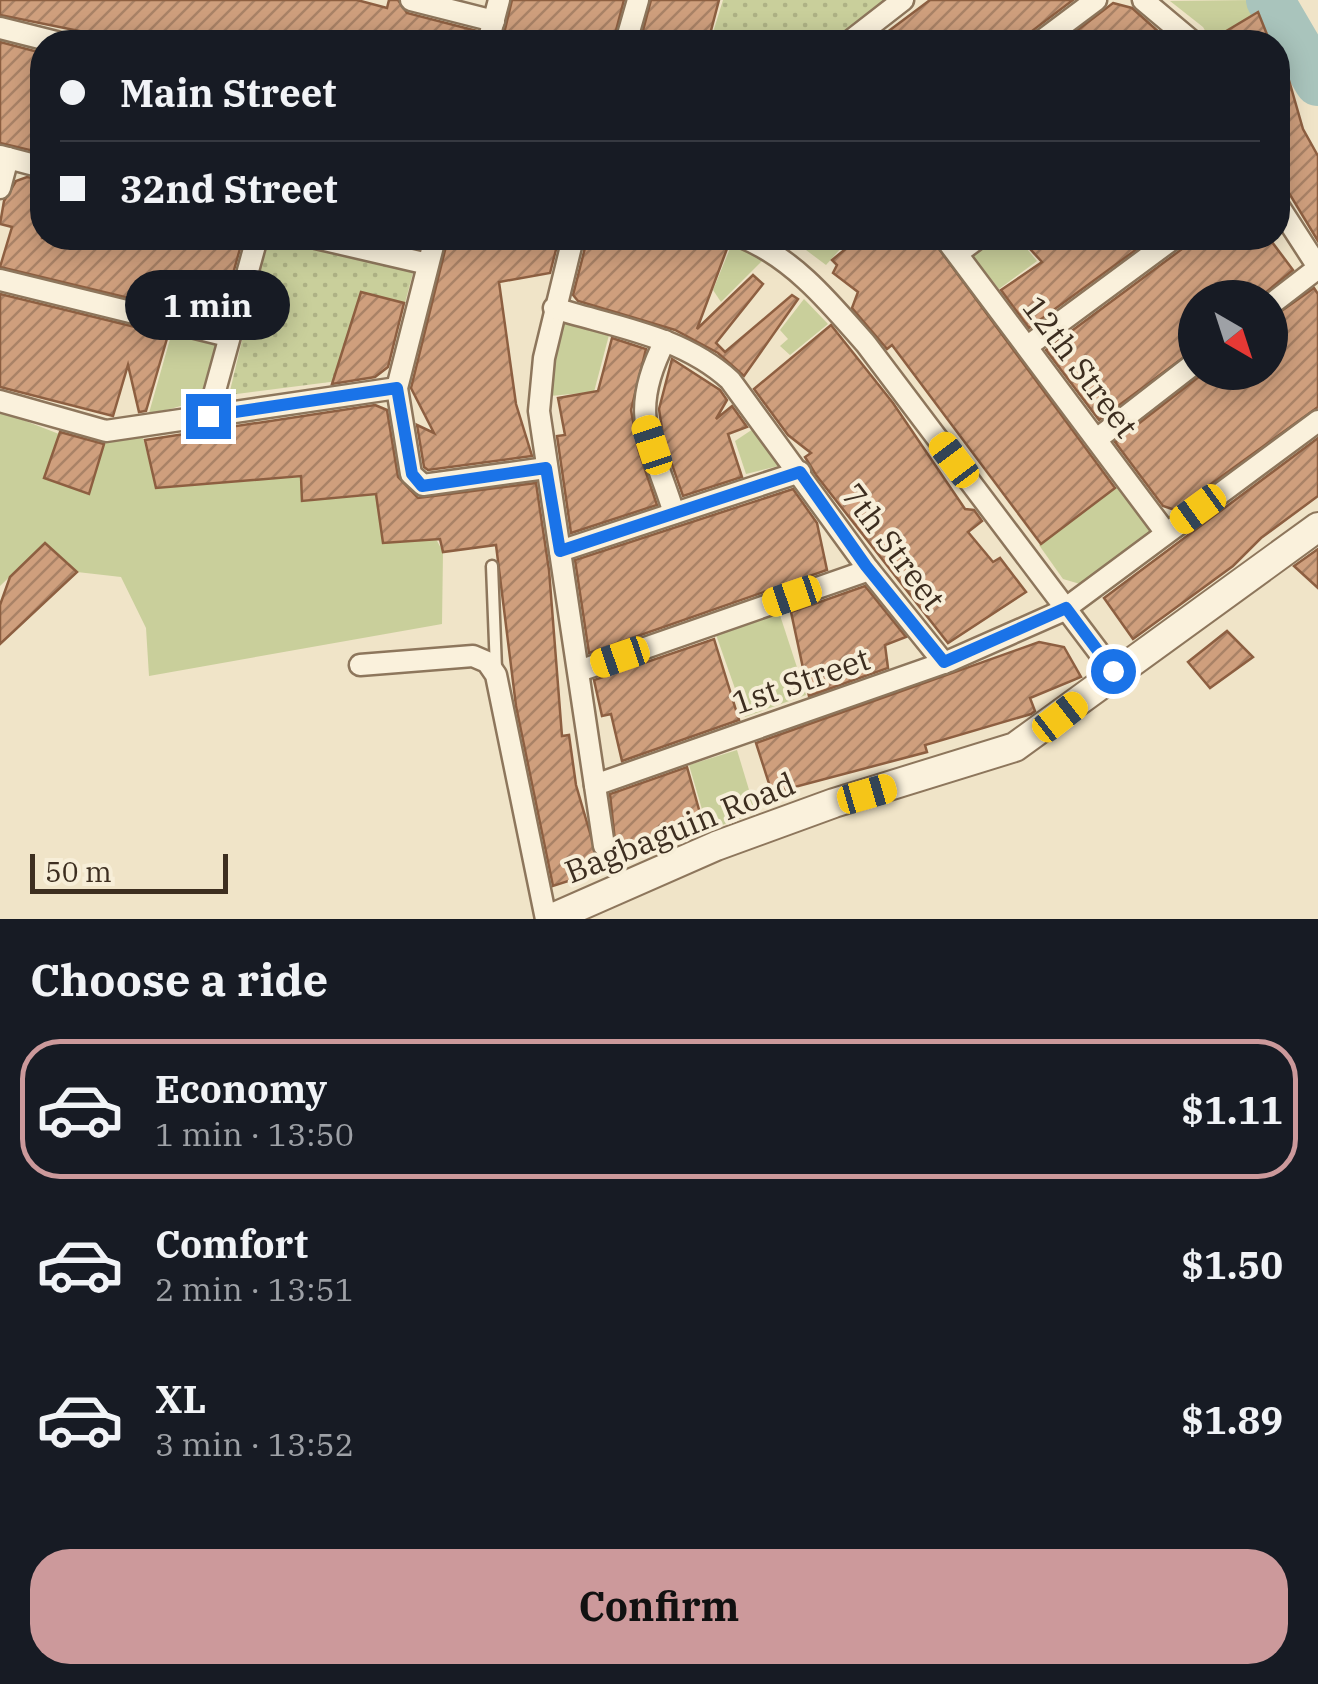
<!DOCTYPE html>
<html lang="en">
<head>
<meta charset="utf-8">
<style>
	body { margin:0; font-family:"IBM Plex Serif",serif; background:#242831; color:#f1f3f6; height:100vh; display:flex; flex-direction:column; font-size:38px; white-space:nowrap }
	* { box-sizing:border-box; margin:0 }
	p { font-size:32px; color:#9ea1a6 }
	.icon { flex:none; width:55px; height:55px; fill:none; stroke:currentColor; stroke-width:2; stroke-linecap:round; stroke-linejoin:round }
	.map { position:relative; height:919px; overflow:hidden }
	.details { display:flex; flex-direction:column; background:#171b24; flex:1 }
	.details>* { flex:none }
	.guide { position:absolute; left:30px; top:30px; width:1260px; height:220px; border-radius:40px; box-shadow:0 5px 25px #0003; display:grid; align-content:center; height:220px; padding:0 30px; background:#171b24 }
	.needle { width:65px; rotate:141deg }
	.buttons { position:absolute; left:1178px; top:280px; display:grid; gap:20px }
	.buttons a { display:grid; place-items:center; width:110px; height:110px; border-radius:50%; background:#171b24; box-shadow:0 5px 25px #0003; font-size:50px }
	.scale { position:absolute; left:30px; bottom:25px; width:198px; box-sizing:border-box; padding-left:10px; border:5px solid #3d2e20; border-top:0; font-size:28px; line-height:35px; white-space:nowrap; color:#3d2e20; -webkit-text-stroke:8px #f7eed8; paint-order:stroke }
	.end { position:absolute; width:45px; height:45px; margin:-22px; border:12px solid #1a73e8; background:#fff; box-shadow:0 0 0 5px #fff }
	.from { border-radius:50% }
	.bubble { position:absolute; height:70px; border-radius:35px; background:#171b24; box-shadow:0 5px 25px #0003; font-size:32px; font-weight:700; line-height:70px; text-align:center }
	.car { position:absolute; width:30px; height:60px; margin:-30px -15px; border-radius:12px; box-shadow:0 0 8px 2px #0007; background:linear-gradient(#f5c518 24%,#345 0 40%,#f5c518 0 76%,#345 0 86%,#f5c518 0) }
	.guide b { display:flex; align-items:center; gap:35px; height:95px; font-size:38px }
	.guide b+b { border-top:2px solid #363941 }
	.guide i { width:25px; height:25px; background:#f1f3f6 }
	ul { padding:0; list-style:none }
	li { display:flex; align-items:center; gap:30px; height:140px; margin:0 20px 15px; padding:0 10px; border:5px solid transparent; border-radius:40px }
	li div { flex:1 }
	li b { display:block; font-size:38px }
	li em { font-style:normal; font-weight:700 }
	li.current { border-color:#cc999b }
	li>.icon { width:90px; height:90px; stroke-width:1.5 }
	h2 { padding:0 30px; font-size:45px; line-height:120px }
	.button { display:flex; gap:20px; margin-top:auto; padding:20px 30px }
	.button a { flex:1; height:115px; border-radius:40px; background:#cc999b; color:#111; font-size:40px; font-weight:700; line-height:115px; text-align:center }
	.map>svg:first-child { display:block }
	.green { fill:#c9cf9b }
	.park { fill:url(#park-dots) }
	.lines { fill:none; stroke-linecap:round; stroke-linejoin:round }
	.river { stroke:#a9c4bc; stroke-width:48 }
	.building { fill:url(#building-hatch); stroke:#8d5f41; stroke-width:2.5 }
	.service-casing { stroke:#8d765c; stroke-width:15 }
	.minor-casing { stroke:#8d765c; stroke-width:25 }
	.tertiary-casing { stroke:#8d765c; stroke-width:32 }
	.service { stroke:#faf1dc; stroke-width:10 }
	.minor { stroke:#faf1dc; stroke-width:20 }
	.tertiary { stroke:#faf1dc; stroke-width:28 }
	.route { stroke:#1a73e8; stroke-width:12 }
	.labels { text-anchor:middle; stroke-width:8; stroke-linejoin:round; paint-order:stroke }
	.street-label { font-size:32px; fill:#3d2e20; stroke:#f7eed8 }
</style>
</head>
<body>
<div class="map">
<svg width="1318" height="919" viewBox="0 0 1318 919">
	<defs>
		<pattern id="park-dots" width="8" height="8" patternUnits="userSpaceOnUse" patternTransform="scale(2.5)"><rect width="8" height="8" fill="#c9cf9b"/><path d="M2 2h.1M6 6h.1" fill="none" stroke="#aeb285" stroke-width="1.8" stroke-linecap="round"/></pattern>
		<pattern id="building-hatch" width="6" height="6" patternUnits="userSpaceOnUse" patternTransform="scale(2.5)"><rect width="6" height="6" fill="#cf9f7d"/><path d="M-1 1l2-2M0 6l6-6M5 7l2-2" fill="none" stroke="#a98266"/></pattern>
	</defs>
	<rect width="100%" height="100%" fill="#f0e4c8"/>
	<g class="green">
		<path d="M1256,0l7,9 -52,32 -8,-14 -33,-26z"/>
		<path d="M803,238h47l-24,27 -28,-21z"/>
		<path d="M993,238h25l19,23 -38,28 -29,-36z"/>
		<path d="M731,246l27,9 4,6 -41,41 -8,-12z"/>
		<path d="M804,299l24,25 -38,31 -10,-9 8,-7 -8,-9z"/>
		<path d="M560,321l49,14 -15,57 -44,4z"/>
		<path d="M172,332l45,11c-13,55 -10,60 -68,70z"/>
		<path d="M0,411l59,23 -15,44 44,16 16,-49 5,-5 33,-6 14,54 40,-5 -9,-51 34,-9 5,60 75,-7 2,25 36,-3 33,-27 11,71 53,-3 7,13 -1,72 -293,52 -3,-48 -25,-51 -44,-5 -32,-29 -45,43z"/>
		<path d="M753,429l25,37 -32,8 -11,-33z"/>
		<path d="M1118,485l32,47 -70,52 -17,-5 -24,-34z"/>
		<path d="M778,609l28,86 -61,22 -31,-88z"/>
		<path d="M737,750l19,63 -48,17 -19,-65z"/>
	</g>
	<g class="park">
		<path d="M723,0h163l-54,42h-122z"/>
		<path d="M277,238l137,31 -26,98 -11,9 -148,19 36,-151z"/>
	</g>
	<g class="lines">
		<path class="river" d="M1270,0l48,82"/>
	</g>
	<g class="building">
		<path d="M0,0h357l30,8 2,-8h9l9,13 70,18 -2,11h-364l-12,-2v-5l-99,-20z"/>
		<path d="M512,0h112l-11,42h-111z"/>
		<path d="M651,0h68l-11,42h-68z"/>
		<path d="M930,0h143l-41,31 -6,11h-152z"/>
		<path d="M1113,3l19,5 38,34h-108z"/>
		<path d="M1258,12l12,30h-62z"/>
		<path d="M0,42l42,11v100l-42,-10z"/>
		<path d="M1278,63h6l19,66 15,27v85l-40,-66z"/>
		<path d="M27,177l15,3v58h201l-23,82 -220,-53 12,-40 -12,-3 4,-23 12,-20z"/>
		<path d="M448,238h111l-9,35 -51,9 17,122 16,52 -104,14 -4,-3 -7,-42 17,8 -23,-45z"/>
		<path d="M593,238h117l18,8 -31,83 56,-54 10,9 -47,59 9,9 67,-57 6,4 -54,77 -26,-23 -43,-23 -97,-29 -5,-6 13,-51 5,2z"/>
		<path d="M859,238h72l184,250 -74,56 -149,-199 -5,4 -35,-41 6,-16 -25,-19 4,-8 -5,-5z"/>
		<path d="M1020,238h132l-123,90 -28,-38 41,-28z"/>
		<path d="M1188,238h81l24,32 -34,28h-64v51l-96,71 -53,-70 136,-101z"/>
		<path d="M1314,288l4,6v113l-143,103 -12,-4 -48,-64 90,-70h65v-53z"/>
		<path d="M361,292l43,11 -16,64 -13,10 -43,7z"/>
		<path d="M0,294l168,41 -22,76 -7,1 -11,-47 -15,51 -113,-29z"/>
		<path d="M831,325l62,78 72,106 9,1 8,11 -14,11 25,30 7,-4 26,34 -78,51 -132,-168 -11,-18 6,-4 -23,-18 -34,-46z"/>
		<path d="M612,338l34,11 -15,61 7,39 19,56 -86,28 -14,-97 8,-1 -7,-37 40,-7z"/>
		<path d="M672,359l48,31 7,10 -11,19 16,-13 15,21 -19,7 14,43 -59,19 -19,-54 -5,-33z"/>
		<path d="M375,405l12,5 11,67 20,21 118,-15 13,87 13,166 7,-1 7,50 21,72 -7,2v8l-9,10 -28,9 -37,-180 -20,-161 -53,7 -3,-13 -57,4 -7,-49 -74,7 -1,-25 -145,12 -11,-48z"/>
		<path d="M60,432l44,12 -15,50 -45,-16z"/>
		<path d="M1318,438v58l-57,42 -28,28 -100,73 -29,-41z"/>
		<path d="M793,489l24,34 10,47 -238,83 -14,-93z"/>
		<path d="M45,543l32,29 -77,72v-39l10,-28z"/>
		<path d="M1318,549v39l-24,-22z"/>
		<path d="M865,586l41,51 -21,8 3,23 -79,28 -18,-84z"/>
		<path d="M1227,631l26,26 -43,31 -22,-26z"/>
		<path d="M714,639l25,81 -117,41 -11,-47 -9,2 -8,-36z"/>
		<path d="M1039,642l25,5 17,30 -51,21 5,13 -4,3 -106,31 2,7 -155,41 -16,-50z"/>
		<path d="M687,767l16,57 -87,27 -6,-57z"/>
	</g>
	<g class="lines">
		<g class="service-casing">
			<path id="service" d="M492,566l4,103"/>
		</g>
		<g class="minor-casing">
			<g id="minor">
				<path d="M411,0l83,21"/>
				<path d="M1143,0l50,42"/>
				<path d="M0,28l56,14"/>
				<path d="M488,42l11,-42"/>
				<path d="M626,42l12,-42"/>
				<path d="M849,42l54,-42"/>
				<path d="M1040,42l56,-42"/>
				<path d="M0,156l42,11"/>
				<path d="M0,188l8,-30"/>
				<path d="M1278,205l40,62"/>
				<path d="M316,238l112,26"/>
				<path d="M435,238l-38,150 14,86 12,11 123,-17"/>
				<path d="M573,238l-29,120 -5,53 65,435"/>
				<path d="M744,238c51,22 86,65 122,106l250,331"/>
				<path d="M945,238l221,295"/>
				<path d="M958,253l20,-15"/>
				<path d="M0,280l228,56"/>
				<path d="M1270,305l48,-37"/>
				<path d="M554,308c61,19 128,28 176,72l136,186 78,97"/>
				<path d="M665,341c-38,74 -14,99 9,172"/>
				<path d="M1028,346l146,-108"/>
				<path d="M0,401l106,30 291,-43"/>
				<path d="M208,416l49,-178"/>
				<path d="M1097,439l98,-76"/>
				<path d="M560,551l240,-79"/>
				<path d="M360,665l113,-9 14,6 9,13 50,244"/>
				<path d="M579,671l290,-101"/>
				<path d="M595,785l354,-124 113,-50 256,-190"/>
			</g>
		</g>
		<g class="tertiary-casing">
			<path id="tertiary" d="M550,919l166,-73 118,-43 181,-56 303,-220"/>
		</g>
		<use href="#service" class="service"/>
		<use href="#minor" class="minor"/>
		<use href="#tertiary" class="tertiary"/>
	</g>
	<g class="lines">
		<path class="route" d="M208,416l189,-28 15,86 10,12 124,-18 14,83 240,-79 66,94 78,96 122,-54 47,63"/>
	</g>
	<g class="labels">
		<g class="street-label">
			<text transform="translate(1080 367) rotate(53)" y="11">12th Street</text>
			<text transform="translate(893 547) rotate(53)" y="11">7th Street</text>
			<text transform="translate(801 681) rotate(-19)" y="11">1st Street</text>
			<text transform="translate(680 828) rotate(-22)" y="11">Bagbaguin Road</text>
		</g>
	</g>
</svg>
<div class="buttons">
<a><svg class="needle" viewBox="-14 -14 28 28"><path d="M0-13l5 13h-10z" fill="#e53935"/><path d="M0 13l5-13h-10z" fill="#9ea1a6"/></svg></a>
</div>
<div class="scale">50 m</div>
<i class="end from" style="left:1113px;top:671px"></i>
<i class="end" style="left:208px;top:416px"></i>
<div class="bubble" style="left:125px;top:270px;width:165px">1 min</div>
<i class="car" style="left:652px;top:445px;rotate:342deg"></i>
<i class="car" style="left:954px;top:460px;rotate:323deg"></i>
<i class="car" style="left:1198px;top:509px;rotate:234deg"></i>
<i class="car" style="left:792px;top:596px;rotate:251deg"></i>
<i class="car" style="left:620px;top:657px;rotate:251deg"></i>
<i class="car" style="left:1060px;top:717px;rotate:52deg"></i>
<i class="car" style="left:867px;top:794px;rotate:74deg"></i>
<div class="guide">
<b><i class="from"></i>Main Street</b>
<b><i></i>32nd Street</b>
</div>
</div>
<section class="details">
<h2>Choose a ride</h2>
<ul>
<li class="current"><svg class="icon" aria-label="car" viewBox="0 0 24 24"><path d="M5 17H2v-5l4-1 3-4h7l3 4 3 1v5h-3M9 17h6M6 11h13"/><circle cx="7" cy="17" r="2"/><circle cx="17" cy="17" r="2"/></svg><div><b>Economy</b><p>1 min · 13:50</p></div><em>$1.11</em></li>
<li><svg class="icon" aria-label="car" viewBox="0 0 24 24"><path d="M5 17H2v-5l4-1 3-4h7l3 4 3 1v5h-3M9 17h6M6 11h13"/><circle cx="7" cy="17" r="2"/><circle cx="17" cy="17" r="2"/></svg><div><b>Comfort</b><p>2 min · 13:51</p></div><em>$1.50</em></li>
<li><svg class="icon" aria-label="car" viewBox="0 0 24 24"><path d="M5 17H2v-5l4-1 3-4h7l3 4 3 1v5h-3M9 17h6M6 11h13"/><circle cx="7" cy="17" r="2"/><circle cx="17" cy="17" r="2"/></svg><div><b>XL</b><p>3 min · 13:52</p></div><em>$1.89</em></li>
</ul>
<div class="button"><a>Confirm</a></div>
</section>
</body>
</html>
